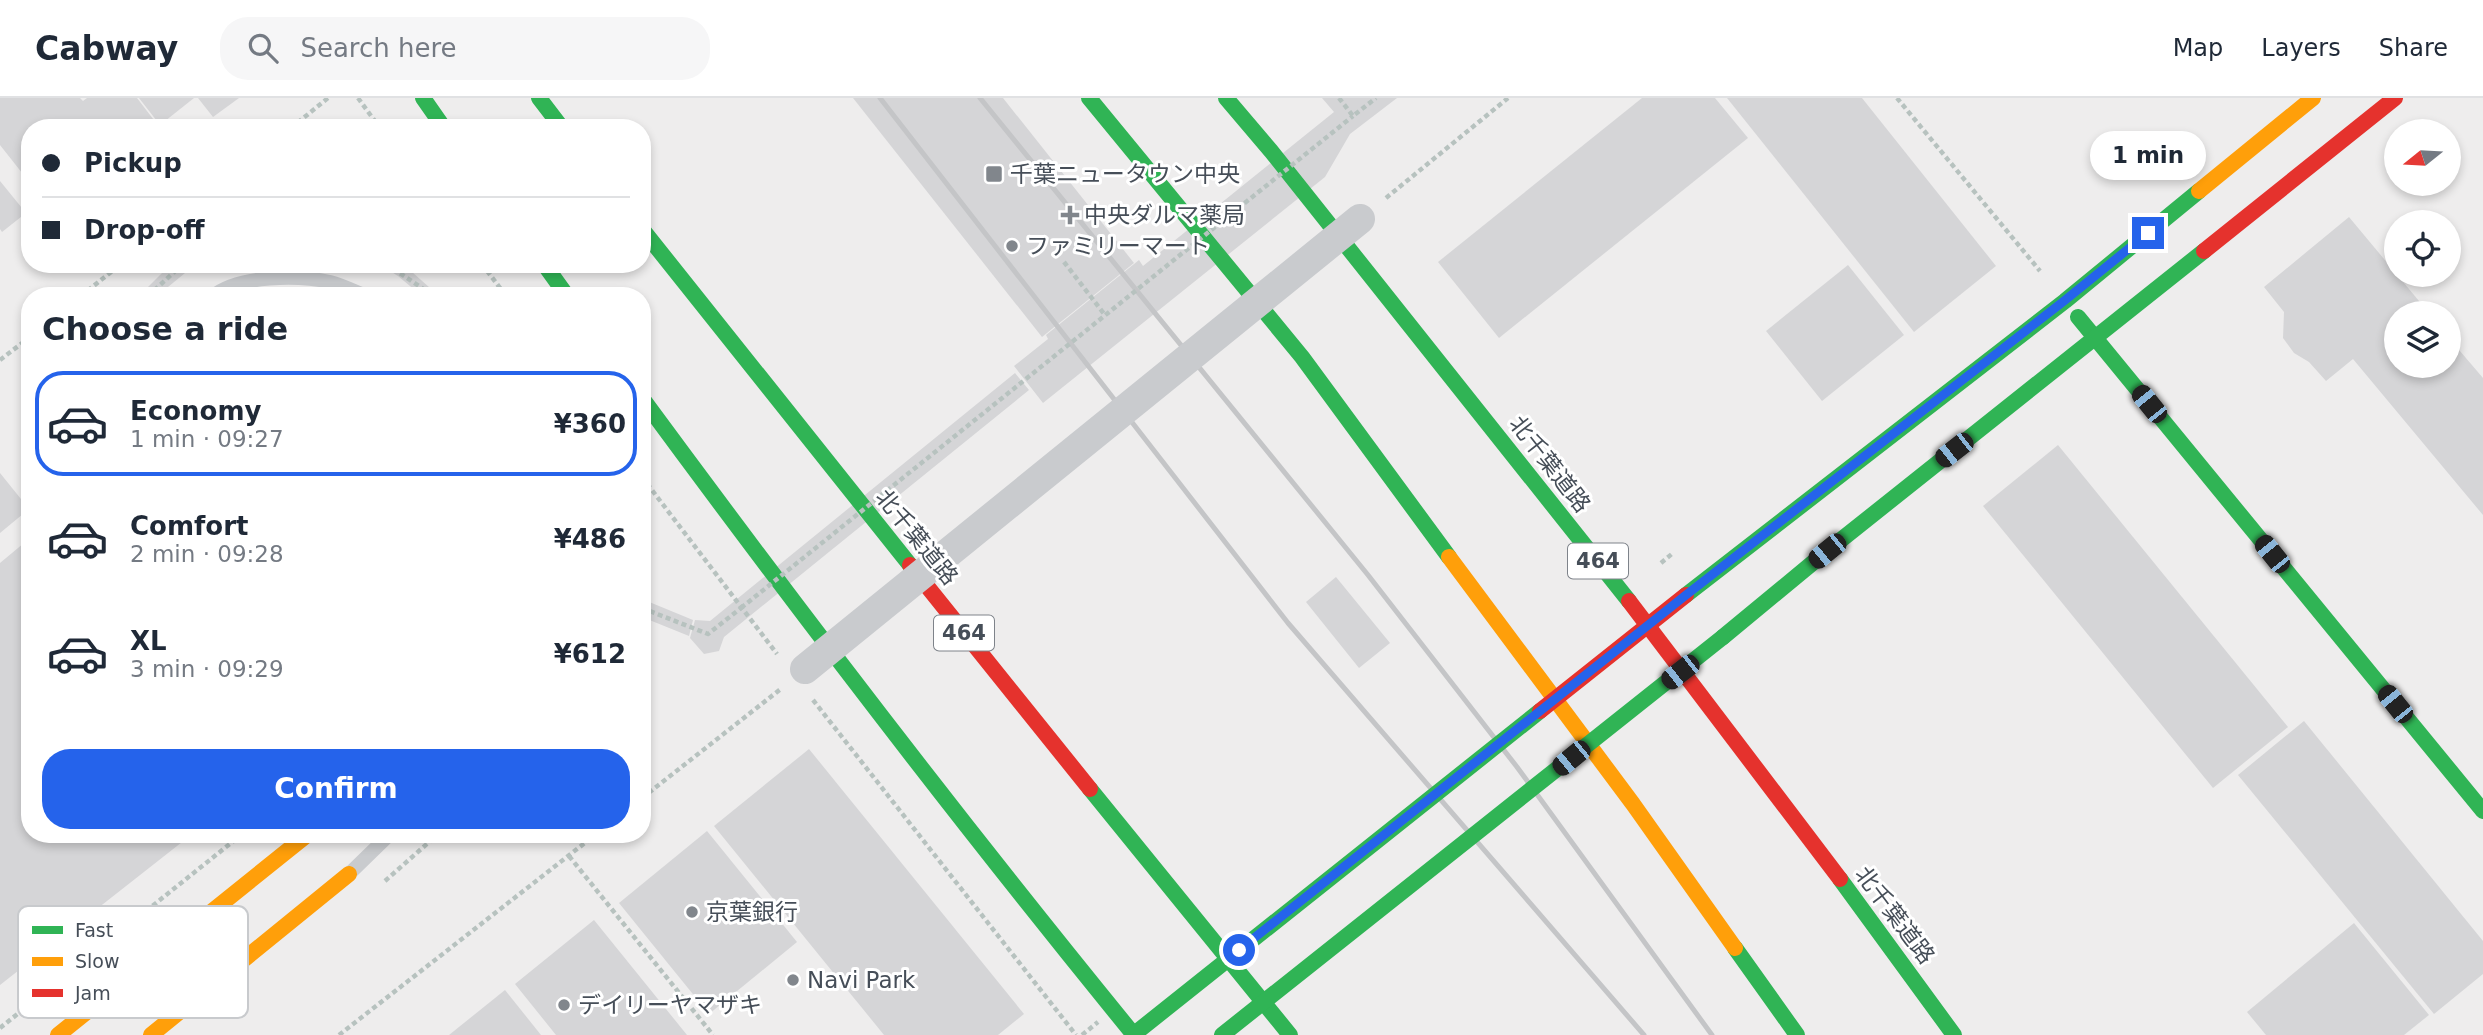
<!DOCTYPE html>
<html lang="en">
<head>
<meta charset="utf-8">
<style>
	body { margin:0; font-family:"DejaVu Sans","Noto Sans JP",sans-serif; background:#f6f6f7; color:#1f2937; height:100vh; display:flex; flex-direction:column; font-size:26px; white-space:nowrap }
	* { box-sizing:border-box; margin:0 }
	p { font-size:23px; color:#747a83 }
	.icon { flex:none; width:38px; height:38px; fill:none; stroke:currentColor; stroke-width:2; stroke-linecap:round; stroke-linejoin:round }
	.map { position:relative; flex:1; overflow:hidden }
	.drawer { position:absolute; left:21px; top:189px; width:630px; height:556px; display:flex; flex-direction:column; background:#fff; border-radius:28px; box-shadow:0 4px 10px #0003 }
	.drawer>* { flex:none }
	.top-card { position:absolute; left:21px; top:21px; width:630px; height:154px; border-radius:28px; box-shadow:0 4px 10px #0003; display:grid; align-content:center; height:154px; padding:0 21px; background:#fff }
	.needle { width:46px; rotate:252deg }
	.buttons { position:absolute; left:2384px; top:21px; display:grid; gap:14px }
	.buttons a { display:grid; place-items:center; width:77px; height:77px; border-radius:50%; background:#fff; box-shadow:0 4px 10px #0003; font-size:35px }
	.end { position:absolute; width:32px; height:32px; margin:-16px; border:9px solid #2563eb; background:#fff; box-shadow:0 0 0 4px #fff }
	.from { border-radius:50% }
	.bubble { position:absolute; height:49px; border-radius:24px; background:#fff; box-shadow:0 4px 10px #0003; font-size:23px; font-weight:700; line-height:49px; text-align:center }
	.car { position:absolute; width:21px; height:42px; margin:-21px -10px; border-radius:9px; box-shadow:0 0 5px 2px #0007; background:linear-gradient(#222 24%,#8ab4d8 0 40%,#222 0 76%,#8ab4d8 0 86%,#222 0) }
	.top-card b { display:flex; align-items:center; gap:24px; height:66px; font-size:26px }
	.top-card b+b { border-top:2px solid #e0e1e3 }
	.top-card i { width:18px; height:18px; background:#1f2937 }
	ul { padding:0; list-style:none }
	li { display:flex; align-items:center; gap:21px; height:105px; margin:0 14px 10px; padding:0 7px; border:4px solid transparent; border-radius:28px }
	li div { flex:1 }
	li b { display:block; font-size:26px }
	li em { font-style:normal; font-weight:700 }
	li.selected { border-color:#2563eb }
	li>.icon { width:63px; height:63px; stroke-width:1.5 }
	h2 { padding:0 21px; font-size:32px; line-height:84px }
	.button { display:flex; gap:14px; margin-top:auto; padding:14px 21px }
	.button a { flex:1; height:80px; border-radius:28px; background:#2563eb; color:#fff; font-size:28px; font-weight:700; line-height:80px; text-align:center }
	header { display:flex; align-items:center; gap:42px; box-sizing:border-box; height:98px; padding:0 35px; background:#fff; border-bottom:2px solid #e0e1e3 }
	header strong { font-size:33px }
	nav { display:flex; gap:38px; margin-inline-start:auto; font-size:24px }
	.search { width:490px; height:63px; background:#f6f6f7; display:flex; align-items:center; gap:18px; box-sizing:border-box; padding:0 24px; border-radius:28px; color:#747a83; font-size:26px }
	.map>svg:first-child { display:block }
	.building { fill:#d5d5d7 }
	.lines { fill:none; stroke-linecap:round; stroke-linejoin:round }
	.path { stroke:#b7c2bf; stroke-width:4.5; stroke-dasharray:5 3.5; stroke-linecap:butt }
	.lane { stroke:#c9cbce; stroke-width:14 }
	.fast { stroke:#30b455; stroke-width:16 }
	.slow { stroke:#ff9f0a; stroke-width:16 }
	.jam { stroke:#e5322d; stroke-width:16 }
	.rail { stroke:#c4c5c7; stroke-width:5 }
	.path-bridge { stroke:#b7c2bf; stroke-width:4.5; stroke-dasharray:5 3.5; stroke-linecap:butt }
	.street-bridge { stroke:#c9cbce; stroke-width:30 }
	.fast-bridge { stroke:#30b455; stroke-width:16 }
	.jam-bridge { stroke:#e5322d; stroke-width:16 }
	.route { stroke:#2563eb; stroke-width:9 }
	.poi-dot { fill:#81868c; stroke:#fff; stroke-width:2.5 }
	.labels { text-anchor:middle; stroke-width:6; stroke-linejoin:round; paint-order:stroke }
	.shield { fill:#fff; stroke:#7e838a; stroke-width:2 }
	.shield-label { font-size:21px; font-weight:bold; fill:#464e58 }
	.poi-label { font-size:23px; fill:#464e58; stroke:#fff; text-anchor:start }
	.street-label { font-size:23px; fill:#464e58; stroke:#fff }
	.key { fill:#fff; stroke:#c8cacd; stroke-width:2 }
	.key-label { font-size:19px; fill:#464e58 }
</style>
</head>
<body>
<header>
<strong>Cabway</strong>
<div class="search"><svg class="icon" aria-label="search" viewBox="0 0 24 24"><circle cx="10" cy="10" r="6"/><path d="M15 15l6 6"/></svg>Search here</div>
<nav><a>Map</a><a>Layers</a><a>Share</a></nav>
</header>
<div class="map">
<svg width="2483" height="937" viewBox="0 0 2483 937">
	<rect width="100%" height="100%" fill="#eeeded"/>
	<g class="building">
		<path d="M0,0h80l3,3 4,-3h50l23,30h-130v55l-30,-38z"/>
		<path d="M139,0h55l-34,27z"/>
		<path d="M198,0h41l-26,19z"/>
		<path d="M853,0h150l131,165 -92,74z"/>
		<path d="M1322,0h75l-47,36 -25,43 -282,226 -29,-37 34,-27 -2,-4 93,-75 4,6 191,-154z"/>
		<path d="M1642,0h73l33,40 -249,200 -61,-76z"/>
		<path d="M1727,0h135l134,168 -82,66z"/>
		<path d="M0,83l26,32 -24,19 -2,-3z"/>
		<path d="M2349,119l80,96h-33v53h52v-29l35,41v137l-130,-156 -27,22 -17,-19 -15,-9 -11,-15 1,-26 -20,-25z"/>
		<path d="M171,166h25l-39,32h-18z"/>
		<path d="M379,166h24l36,32h-17l-24,-20z"/>
		<path d="M1848,167l56,70 -82,66 -56,-70z"/>
		<path d="M1015,275l14,17 -305,247 -5,14 -15,3 -14,-16 5,-18 15,1z"/>
		<path d="M2058,347l230,282 -75,61 -230,-282z"/>
		<path d="M0,375l29,36 -29,24z"/>
		<path d="M30,440v297h161l-191,150v-422z"/>
		<path d="M1336,479l54,66 -31,25 -53,-66z"/>
		<path d="M642,501l51,21 -4,16 -47,-19z"/>
		<path d="M2304,623l179,220v33l-49,40 -196,-239z"/>
		<path d="M809,651l215,265 -26,21h-114l-170,-209z"/>
		<path d="M707,733l90,111 -88,72 -90,-111z"/>
		<path d="M594,822l93,115h-131l-41,-51z"/>
		<path d="M2354,825l75,92 -25,20h-138l-19,-23z"/>
		<path d="M505,892l36,45h-92z"/>
	</g>
	<g class="lines">
		<g class="path">
			<path d="M358,0l22,30"/>
			<path d="M1339,0l14,18 23,-18"/>
			<path d="M1897,0l143,173"/>
			<path d="M291,30l37,-30"/>
			<path d="M1386,100l122,-100"/>
			<path d="M1064,164l41,53"/>
			<path d="M386,166l48,32"/>
			<path d="M482,166l24,32"/>
			<path d="M81,198l40,-32"/>
			<path d="M148,198l35,-32"/>
			<path d="M0,262l30,-23"/>
			<path d="M642,379l135,177"/>
			<path d="M642,510l66,26 33,-26"/>
			<path d="M813,602l263,335"/>
			<path d="M642,700l140,-110"/>
			<path d="M569,758l144,179"/>
			<path d="M385,783l52,-46"/>
			<path d="M0,930l241,-193"/>
			<path d="M339,937l256,-200"/>
		</g>
		<g class="lane">
			<path d="M213,198c26,-21 85,-21 117,-14 12,3 24,9 36,14"/>
			<path d="M350,775l39,-38"/>
		</g>
		<g class="fast">
			<path d="M423,0l21,30"/>
			<path d="M539,0l23,30"/>
			<path d="M1089,0l213,259 147,200"/>
			<path d="M1226,0l45,53 358,450"/>
			<path d="M642,131l268,336"/>
			<path d="M544,166l23,32"/>
			<path d="M2078,219l405,494"/>
			<path d="M642,300c159,216 322,429 492,637"/>
			<path d="M1686,497l379,-294 134,-110"/>
			<path d="M1723,539l104,-86 377,-300"/>
			<path d="M1090,691l200,246"/>
			<path d="M1840,781l114,156"/>
			<path d="M1735,850l62,87"/>
		</g>
		<g class="slow">
			<path d="M2199,93l114,-93"/>
			<path d="M1449,459l184,247 102,144"/>
			<path d="M58,937l249,-200"/>
			<path d="M151,937l198,-161"/>
		</g>
		<g class="jam">
			<path d="M2204,153l191,-153"/>
			<path d="M910,467l180,224"/>
			<path d="M1629,503l211,278"/>
		</g>
		<g class="rail">
			<path d="M880,0l408,525 356,412"/>
			<path d="M980,0l388,477 149,192 195,268"/>
		</g>
		<g class="path-bridge">
			<path d="M1661,465l12,-10"/>
			<path d="M741,510l612,-492"/>
			<path d="M1082,937l16,-13"/>
		</g>
		<path class="street-bridge" d="M805,571l555,-450"/>
		<g class="fast-bridge">
			<path d="M1133,937l407,-324"/>
			<path d="M1222,937l501,-398"/>
		</g>
		<path class="jam-bridge" d="M1540,613l146,-116"/>
	</g>
	<g class="lines">
		<path class="route" d="M1239,852l447,-355 378,-294 84,-68"/>
	</g>
	<g class="poi-dot">
		<rect x="985" y="67" width="18" height="18" rx="3.5"/>
		<path d="M1066.5 106.5h7v7h7v7h-7v7h-7v-7h-7v-7h7z"/>
		<circle cx="1012" cy="148" r="7"/>
		<circle cx="692" cy="814" r="7"/>
		<circle cx="793" cy="882" r="7"/>
		<circle cx="564" cy="907" r="7"/>
	</g>
	<g class="labels">
		<g class="shield">
			<rect x="1568" y="445.5" width="60" height="35" rx="5"/>
			<rect x="934" y="517.5" width="60" height="35" rx="5"/>
		</g>
		<g class="shield-label">
			<text x="1598" y="470">464</text>
			<text x="964" y="542">464</text>
		</g>
		<g class="poi-label">
			<text x="1010" y="84">千葉ニュータウン中央</text>
			<text x="1084" y="125">中央ダルマ薬局</text>
			<text x="1026" y="156">ファミリーマート</text>
			<text x="706" y="822">京葉銀行</text>
			<text x="807" y="890">Navi Park</text>
			<text x="578" y="915">デイリーヤマザキ</text>
		</g>
		<g class="street-label">
			<text transform="translate(1550 366) rotate(52)" y="8">北千葉道路</text>
			<text transform="translate(917 439) rotate(51)" y="8">北千葉道路</text>
			<text transform="translate(1895 817) rotate(53)" y="8">北千葉道路</text>
		</g>
	</g>
	<rect x="18" y="808" width="230" height="112" rx="10" class="key"/>
	<rect x="32" y="828" width="31" height="8" fill="#30b455"/>
	<rect x="32" y="859" width="31" height="9" fill="#ff9f0a"/>
	<rect x="32" y="891" width="31" height="8" fill="#e5322d"/>
	<g class="key-label">
		<text x="75" y="839">Fast</text>
		<text x="75" y="870">Slow</text>
		<text x="75" y="902">Jam</text>
	</g>
</svg>
<div class="buttons">
<a><svg class="needle" viewBox="-14 -14 28 28"><path d="M0-13l5 13h-10z" fill="#e53935"/><path d="M0 13l5-13h-10z" fill="#747a83"/></svg></a>
<a><svg class="icon" aria-label="locate" viewBox="0 0 24 24"><circle cx="12" cy="12" r="6"/><path d="M12 2v4M12 18v4M2 12h4M18 12h4"/></svg></a>
<a><svg class="icon" aria-label="layers" viewBox="0 0 24 24"><path d="M12 4l9 5-9 5-9-5zM3 14l9 5 9-5"/></svg></a>
</div>
<i class="end from" style="left:1239px;top:852px"></i>
<i class="end" style="left:2148px;top:135px"></i>
<div class="bubble" style="left:2090px;top:33px;width:116px">1 min</div>
<i class="car" style="left:2149px;top:306px;rotate:321deg"></i>
<i class="car" style="left:1954px;top:352px;rotate:232deg"></i>
<i class="car" style="left:1827px;top:453px;rotate:231deg"></i>
<i class="car" style="left:2272px;top:456px;rotate:321deg"></i>
<i class="car" style="left:1680px;top:574px;rotate:232deg"></i>
<i class="car" style="left:2395px;top:606px;rotate:321deg"></i>
<i class="car" style="left:1571px;top:660px;rotate:231deg"></i>
<div class="top-card">
<b><i class="from"></i>Pickup</b>
<b><i></i>Drop-off</b>
</div>
<section class="drawer">
<h2>Choose a ride</h2>
<ul>
<li class="selected"><svg class="icon" aria-label="car" viewBox="0 0 24 24"><path d="M5 17H2v-5l4-1 3-4h7l3 4 3 1v5h-3M9 17h6M6 11h13"/><circle cx="7" cy="17" r="2"/><circle cx="17" cy="17" r="2"/></svg><div><b>Economy</b><p>1 min · 09:27</p></div><em>¥360</em></li>
<li><svg class="icon" aria-label="car" viewBox="0 0 24 24"><path d="M5 17H2v-5l4-1 3-4h7l3 4 3 1v5h-3M9 17h6M6 11h13"/><circle cx="7" cy="17" r="2"/><circle cx="17" cy="17" r="2"/></svg><div><b>Comfort</b><p>2 min · 09:28</p></div><em>¥486</em></li>
<li><svg class="icon" aria-label="car" viewBox="0 0 24 24"><path d="M5 17H2v-5l4-1 3-4h7l3 4 3 1v5h-3M9 17h6M6 11h13"/><circle cx="7" cy="17" r="2"/><circle cx="17" cy="17" r="2"/></svg><div><b>XL</b><p>3 min · 09:29</p></div><em>¥612</em></li>
</ul>
<div class="button"><a>Confirm</a></div>
</section>
</div>
</body>
</html>
